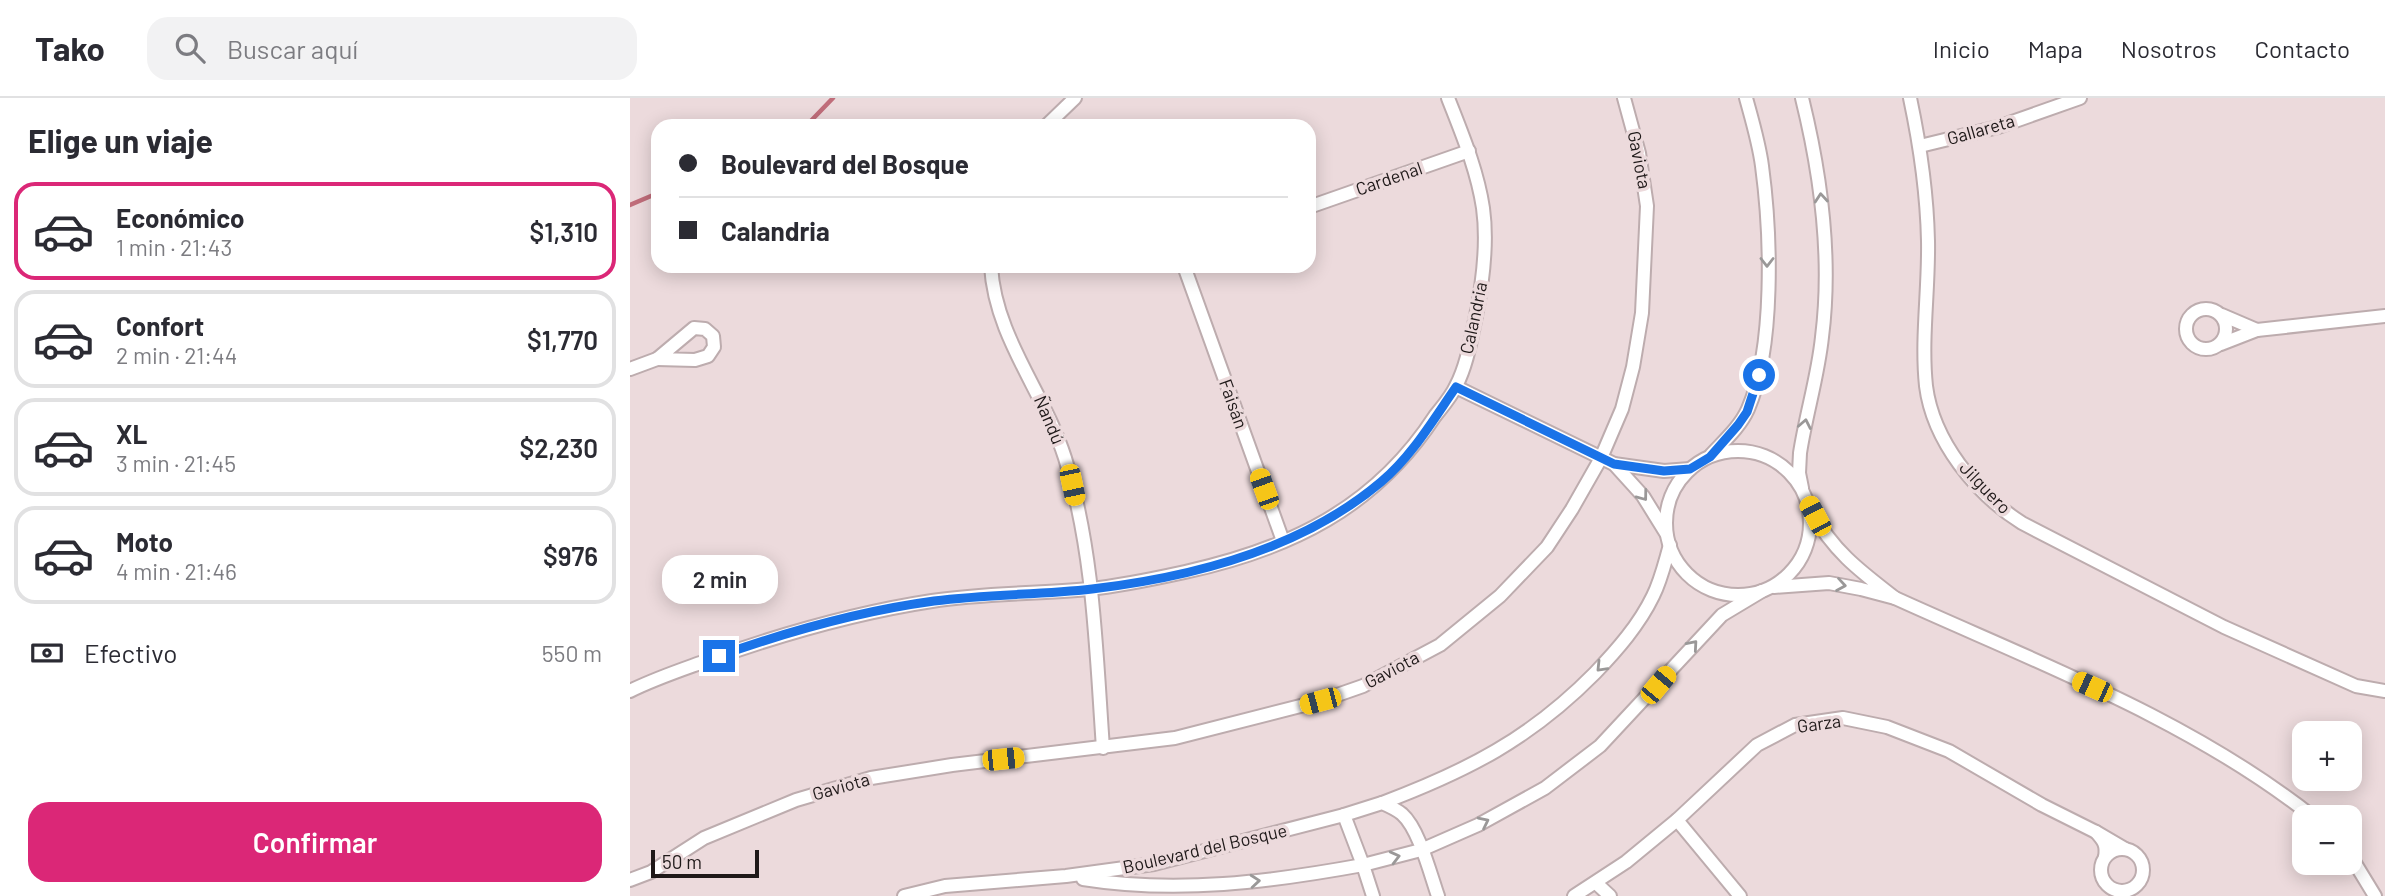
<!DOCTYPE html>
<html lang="es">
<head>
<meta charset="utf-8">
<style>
	body { margin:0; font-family:Barlow,sans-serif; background:#f2f2f3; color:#2b2b33; height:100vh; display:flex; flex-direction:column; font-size:26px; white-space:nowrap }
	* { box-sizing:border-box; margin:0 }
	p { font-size:23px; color:#7c7c81 }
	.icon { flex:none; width:38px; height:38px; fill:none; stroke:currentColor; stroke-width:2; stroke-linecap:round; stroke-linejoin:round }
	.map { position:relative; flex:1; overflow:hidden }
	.panel { display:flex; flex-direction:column; background:#fff; width:630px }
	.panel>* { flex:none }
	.top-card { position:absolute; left:21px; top:21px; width:665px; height:154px; border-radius:21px; box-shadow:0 4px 18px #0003; display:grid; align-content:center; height:154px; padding:0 28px; background:#fff }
	.controls { position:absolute; left:1662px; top:623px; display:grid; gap:14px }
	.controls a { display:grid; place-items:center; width:70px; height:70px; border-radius:14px; background:#fff; box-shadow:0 4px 18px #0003; font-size:35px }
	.scale { position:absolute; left:21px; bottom:18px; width:108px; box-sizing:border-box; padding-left:7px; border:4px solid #1f1919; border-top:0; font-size:19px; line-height:24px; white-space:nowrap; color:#1f1919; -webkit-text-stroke:5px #ecdadc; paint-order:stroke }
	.end { position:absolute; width:32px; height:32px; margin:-16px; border:9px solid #1a73e8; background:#fff; box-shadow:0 0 0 4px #fff }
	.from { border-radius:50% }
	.bubble { position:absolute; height:49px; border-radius:21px; background:#fff; box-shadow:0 4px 18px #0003; font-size:23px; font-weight:600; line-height:49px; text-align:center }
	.car { position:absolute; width:21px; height:42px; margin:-21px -10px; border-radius:9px; box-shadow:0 0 5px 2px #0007; background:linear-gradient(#f5c518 24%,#345 0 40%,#f5c518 0 76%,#345 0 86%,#f5c518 0) }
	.top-card b { display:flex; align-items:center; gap:24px; height:66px; font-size:26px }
	.top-card b+b { border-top:2px solid #e1e1e2 }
	.top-card i { width:18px; height:18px; background:#2b2b33 }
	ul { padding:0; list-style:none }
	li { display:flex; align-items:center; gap:21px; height:98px; margin:0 14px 10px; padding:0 14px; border:4px solid #e1e1e2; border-radius:21px }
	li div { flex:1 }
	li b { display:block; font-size:26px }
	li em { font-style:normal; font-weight:600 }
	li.selected { border-color:#db2777 }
	li>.icon { width:63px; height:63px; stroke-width:1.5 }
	h2 { padding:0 28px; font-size:32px; line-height:84px }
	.pay { display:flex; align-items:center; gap:18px; height:77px; padding:0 28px; font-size:26px }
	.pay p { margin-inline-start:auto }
	.primary-button { display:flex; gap:14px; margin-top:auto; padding:14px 28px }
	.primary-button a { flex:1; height:80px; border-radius:21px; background:#db2777; color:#fff; font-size:28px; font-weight:600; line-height:80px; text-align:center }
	header { display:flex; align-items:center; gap:42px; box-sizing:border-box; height:98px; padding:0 35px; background:#fff; border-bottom:2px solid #e1e1e2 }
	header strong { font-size:33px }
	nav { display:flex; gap:38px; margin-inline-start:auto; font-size:24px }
	.search { width:490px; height:63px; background:#f2f2f3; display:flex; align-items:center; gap:18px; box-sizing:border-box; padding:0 24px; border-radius:21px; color:#7c7c81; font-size:26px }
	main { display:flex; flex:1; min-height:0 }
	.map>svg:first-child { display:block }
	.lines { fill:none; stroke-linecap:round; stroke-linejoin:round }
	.stream { stroke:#c06d7a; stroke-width:4.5 }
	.minor-casing { stroke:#bdacae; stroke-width:16 }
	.minor { stroke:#fff; stroke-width:12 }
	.oneway { stroke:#9a9898 }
	.route { stroke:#1a73e8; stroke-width:9 }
	.labels { text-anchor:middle; stroke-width:7; stroke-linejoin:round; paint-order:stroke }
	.street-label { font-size:18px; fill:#1f1919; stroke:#ecdadc }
</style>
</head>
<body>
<header>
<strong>Tako</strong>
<div class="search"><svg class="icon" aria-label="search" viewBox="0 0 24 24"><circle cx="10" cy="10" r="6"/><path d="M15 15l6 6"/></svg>Buscar aquí</div>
<nav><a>Inicio</a><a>Mapa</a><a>Nosotros</a><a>Contacto</a></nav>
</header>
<main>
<section class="panel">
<h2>Elige un viaje</h2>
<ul>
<li class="selected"><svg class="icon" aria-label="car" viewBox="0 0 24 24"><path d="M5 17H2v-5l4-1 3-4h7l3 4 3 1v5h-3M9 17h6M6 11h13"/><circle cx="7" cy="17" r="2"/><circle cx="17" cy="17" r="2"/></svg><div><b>Económico</b><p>1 min · 21:43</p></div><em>$1,310</em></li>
<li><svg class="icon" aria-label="car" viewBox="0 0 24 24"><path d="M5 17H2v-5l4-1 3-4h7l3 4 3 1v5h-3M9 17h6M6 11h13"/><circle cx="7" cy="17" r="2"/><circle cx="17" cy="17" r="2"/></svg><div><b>Confort</b><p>2 min · 21:44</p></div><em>$1,770</em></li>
<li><svg class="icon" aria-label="car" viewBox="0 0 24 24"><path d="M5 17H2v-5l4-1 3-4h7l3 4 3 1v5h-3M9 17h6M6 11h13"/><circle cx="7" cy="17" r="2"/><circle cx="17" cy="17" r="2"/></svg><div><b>XL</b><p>3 min · 21:45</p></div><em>$2,230</em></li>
<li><svg class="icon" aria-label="car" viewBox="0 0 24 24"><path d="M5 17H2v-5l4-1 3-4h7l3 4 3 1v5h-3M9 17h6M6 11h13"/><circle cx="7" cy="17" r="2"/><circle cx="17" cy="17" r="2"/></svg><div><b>Moto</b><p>4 min · 21:46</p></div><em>$976</em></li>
</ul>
<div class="pay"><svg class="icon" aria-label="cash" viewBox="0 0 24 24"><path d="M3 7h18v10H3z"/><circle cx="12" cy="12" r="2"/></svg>Efectivo<p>550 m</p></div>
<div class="primary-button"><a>Confirmar</a></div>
</section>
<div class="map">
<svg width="1755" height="798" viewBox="0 0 1755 798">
	<rect width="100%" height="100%" fill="#ecdadc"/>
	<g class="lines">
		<g class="stream">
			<path d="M176,28l27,-28"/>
			<path d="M0,107l28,-12"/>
		</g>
		<g class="minor-casing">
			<g id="minor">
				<path d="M1172,0c19,77 30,160 20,239 -4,39 -16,77 -22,116l-1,20 3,15"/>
				<path d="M1280,0c10,47 17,95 18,143 1,48 -7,97 -2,145 7,55 50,108 96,137l202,104 132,59 29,5"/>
				<path d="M416,28l29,-28"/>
				<path d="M1290,48l78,-19 82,-29"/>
				<path d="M679,109l160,-56"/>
				<path d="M361,168c4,71 53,126 74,192 29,94 31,193 38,290"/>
				<path d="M554,168l99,275"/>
				<circle cx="1576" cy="231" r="20"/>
				<path d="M64,230l11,1 8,7 1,11 -6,9 -13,4 -38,-1z"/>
				<path d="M1627,232l128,-14"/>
				<path d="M1591,246l36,-14 -35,-15"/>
				<path d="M0,271l27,-10"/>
				<path d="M826,289l158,77 50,7 26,-2"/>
				<circle cx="1108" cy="425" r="72"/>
				<path d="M1081,357c13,-14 29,-28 37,-46 27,-62 23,-176 14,-243 -3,-23 -10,-46 -16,-68"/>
				<path d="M984,366l29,32 23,37"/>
				<path d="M1144,489l55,-4 32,6 34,9c-35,-27 -62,-47 -83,-86"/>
				<path d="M1265,500c143,65 294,121 418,219"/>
				<path d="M0,593c24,-12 48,-20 73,-29 75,-27 150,-49 229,-61 52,-8 105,-7 157,-12 32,-3 64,-10 96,-17 105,-23 190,-64 250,-156 7,-9 16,-19 21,-30 11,-21 15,-47 20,-70 7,-35 12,-72 7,-108 -6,-39 -21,-74 -35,-110"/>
				<path d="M752,705c85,-32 148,-64 213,-130 22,-23 44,-48 58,-77 8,-16 12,-34 17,-51"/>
				<path d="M1047,722l63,76"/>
				<circle cx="1492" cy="772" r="21"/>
				<path d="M1720,757l25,41"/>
				<path d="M1475,759c2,-12 -1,-16 -9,-25l29,17"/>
				<path d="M453,781c94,15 187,3 280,-14l10,31"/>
				<path d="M0,782l21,-8 53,-34 92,-38 75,-22 81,-13 223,-27 145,-37 43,-15 77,-41 60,-49 47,-49 25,-38 29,-51 21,-49 11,-42 9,-54 5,-107 -8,-53 -15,-55"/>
				<path d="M966,785l14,13"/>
				<path d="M274,798l41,-10 121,-10 88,-12 190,-49"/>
				<path d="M808,798c-8,-23 -19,-67 -36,-82 -6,-5 -13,-8 -20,-11l-38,12 19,50 58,-15 57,-25 67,-37 55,-42 122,-131 40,-24"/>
				<path d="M944,798l52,-34 51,-42 80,-75 38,-20 48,-7 44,9 62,24 93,54 54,27"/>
			</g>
		</g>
		<use href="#minor" class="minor"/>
	</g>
	<defs><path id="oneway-chevron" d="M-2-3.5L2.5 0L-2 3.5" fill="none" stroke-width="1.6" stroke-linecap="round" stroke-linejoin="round" transform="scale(1.75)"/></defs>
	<g class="oneway">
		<use href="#oneway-chevron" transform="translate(1191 100) rotate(-95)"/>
		<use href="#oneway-chevron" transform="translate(1137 164) rotate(90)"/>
		<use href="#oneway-chevron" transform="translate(1175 326) rotate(-79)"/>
		<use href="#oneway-chevron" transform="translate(1013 398) rotate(53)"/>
		<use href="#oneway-chevron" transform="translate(1211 487) rotate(9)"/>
		<use href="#oneway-chevron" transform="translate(1063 547) rotate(-49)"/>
		<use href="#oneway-chevron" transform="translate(971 569) rotate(134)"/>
		<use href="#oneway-chevron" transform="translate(854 724) rotate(-26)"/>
		<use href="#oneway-chevron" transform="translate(765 759) rotate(-14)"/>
		<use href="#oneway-chevron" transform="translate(625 783) rotate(-5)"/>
	</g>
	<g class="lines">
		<path class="route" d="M89,558c70,-25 141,-45 215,-55 53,-7 106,-6 158,-12 102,-12 210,-40 289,-107 31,-26 52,-62 75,-95l158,77 50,7 26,-2 20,-12 28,-32 9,-13 12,-37"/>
	</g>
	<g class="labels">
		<g class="street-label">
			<text transform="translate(1351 32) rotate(-16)" y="6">Gallareta</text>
			<text transform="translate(1009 62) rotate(79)" y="6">Gaviota</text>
			<text transform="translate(759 81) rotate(-19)" y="6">Cardenal</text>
			<text transform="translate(844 220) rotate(-78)" y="6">Calandria</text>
			<text transform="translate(603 306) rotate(70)" y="6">Faisán</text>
			<text transform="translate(419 322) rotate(67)" y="6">Ñandú</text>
			<text transform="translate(1355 390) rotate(46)" y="6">Jilguero</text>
			<text transform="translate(762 572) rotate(-28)" y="6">Gaviota</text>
			<text transform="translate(1189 626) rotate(-8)" y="6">Garza</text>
			<text transform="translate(211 689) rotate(-16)" y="6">Gaviota</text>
			<text transform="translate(575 751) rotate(-13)" y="6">Boulevard del Bosque</text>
		</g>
	</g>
</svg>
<div class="controls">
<a>+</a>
<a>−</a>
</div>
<div class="scale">50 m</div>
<i class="end from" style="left:1129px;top:277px"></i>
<i class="end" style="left:89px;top:558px"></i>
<div class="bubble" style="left:32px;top:457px;width:116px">2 min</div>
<i class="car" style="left:442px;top:387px;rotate:168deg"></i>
<i class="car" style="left:634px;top:391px;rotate:340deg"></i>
<i class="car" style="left:1185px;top:418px;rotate:332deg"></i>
<i class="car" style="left:1028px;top:587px;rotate:40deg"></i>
<i class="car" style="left:1462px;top:589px;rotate:294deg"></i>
<i class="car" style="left:690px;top:603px;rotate:255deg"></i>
<i class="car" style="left:373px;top:661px;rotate:84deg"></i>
<div class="top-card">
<b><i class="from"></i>Boulevard del Bosque</b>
<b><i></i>Calandria</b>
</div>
</div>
</main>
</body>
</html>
